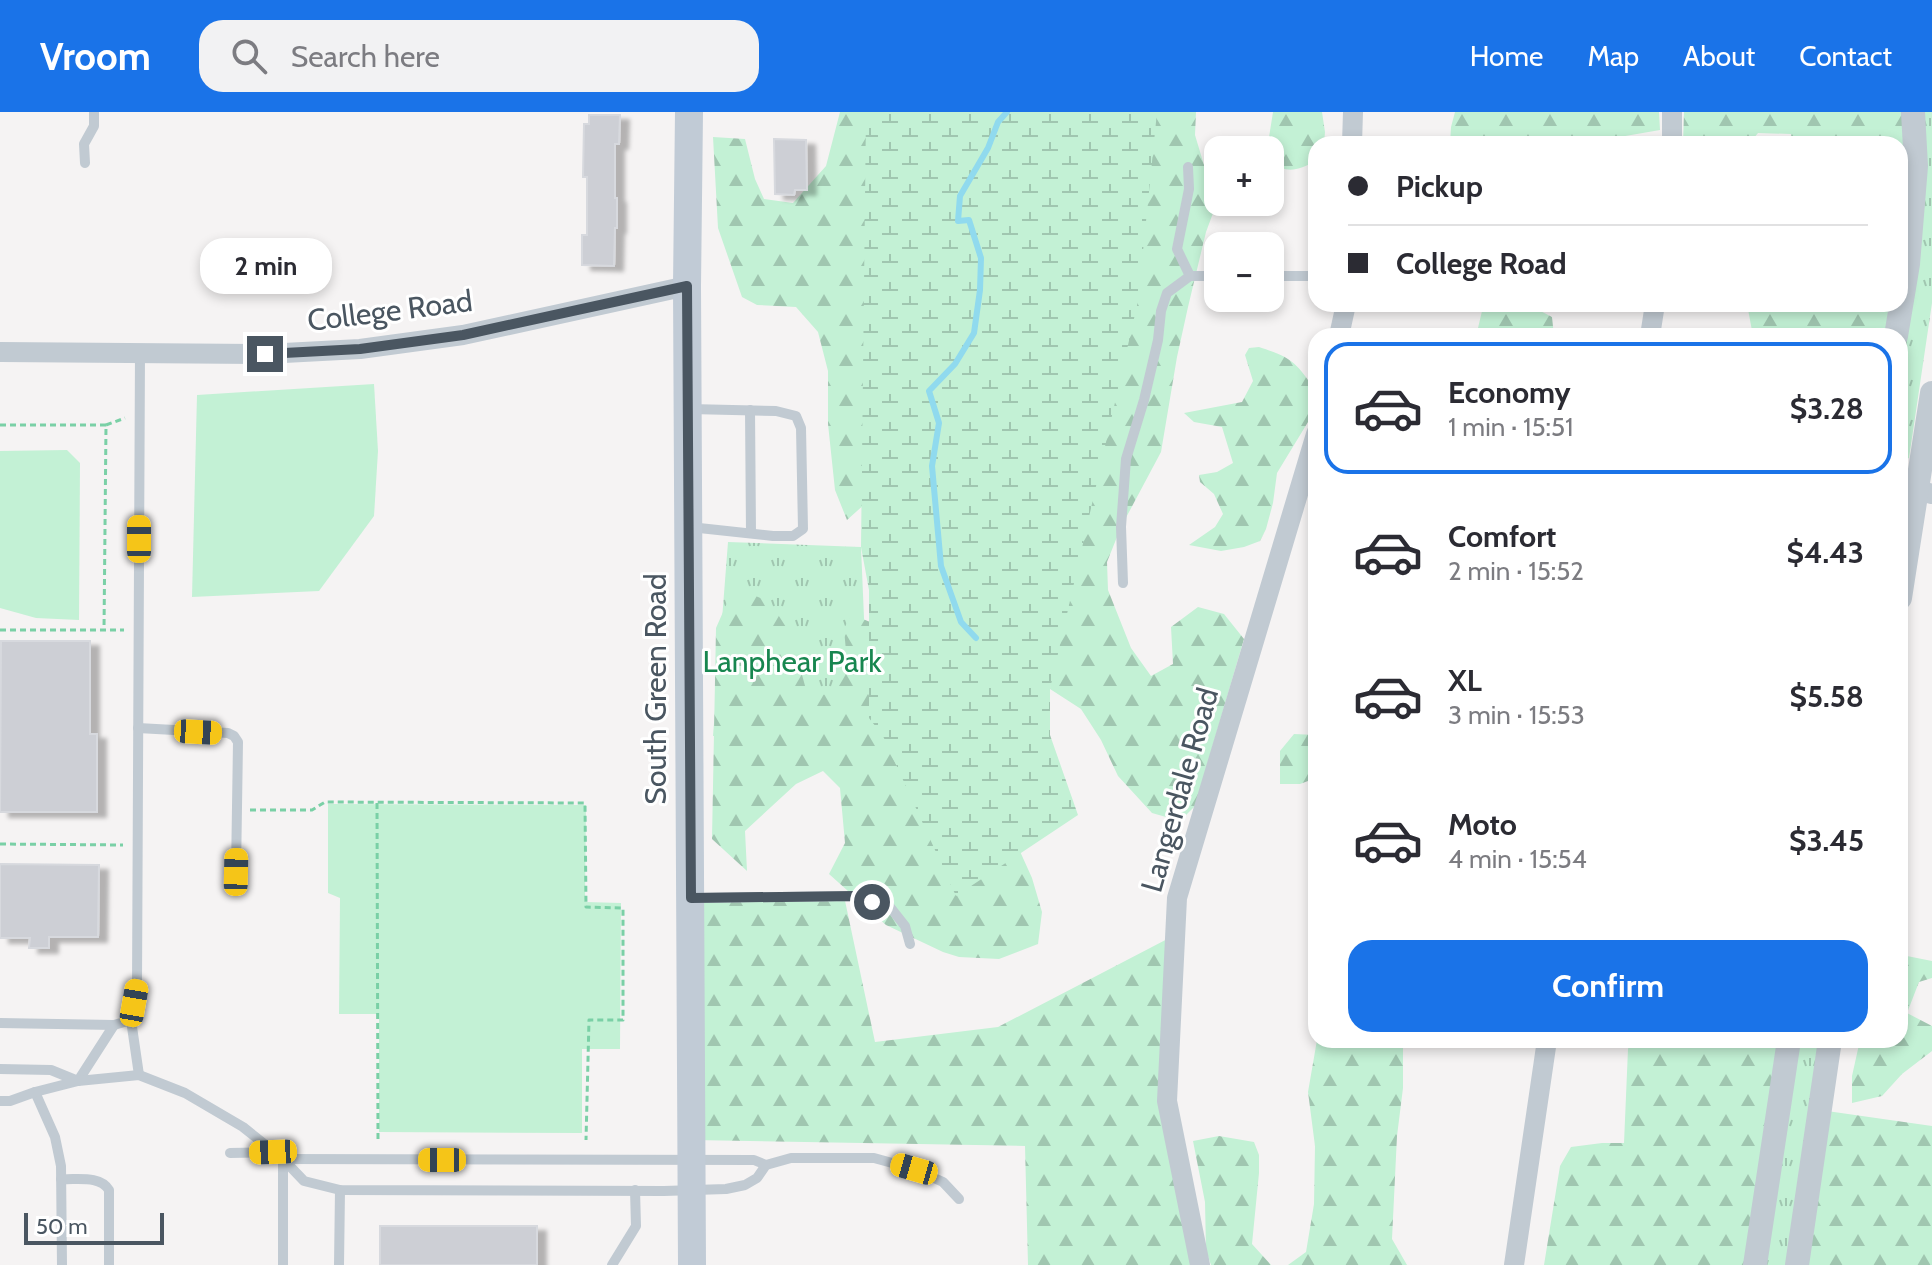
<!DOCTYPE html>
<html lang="en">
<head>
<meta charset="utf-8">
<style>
	body { margin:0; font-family:Cabin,sans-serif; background:#f2f2f3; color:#2b2b33; height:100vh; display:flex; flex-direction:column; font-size:30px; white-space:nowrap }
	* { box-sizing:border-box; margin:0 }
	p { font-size:26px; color:#7c7c81 }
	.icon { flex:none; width:44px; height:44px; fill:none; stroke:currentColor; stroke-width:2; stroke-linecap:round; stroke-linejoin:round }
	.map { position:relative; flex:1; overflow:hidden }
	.panel { position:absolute; left:1308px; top:216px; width:600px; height:720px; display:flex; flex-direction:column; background:#fff; border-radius:24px; box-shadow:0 4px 12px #0003 }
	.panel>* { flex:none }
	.guide { position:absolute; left:1308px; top:24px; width:600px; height:176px; border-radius:24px; box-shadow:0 4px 12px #0003; display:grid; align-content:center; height:176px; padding:0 40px; background:#fff }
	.controls { position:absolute; left:1204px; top:24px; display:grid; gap:16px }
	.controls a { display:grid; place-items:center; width:80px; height:80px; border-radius:16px; background:#fff; box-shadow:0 4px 12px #0003; font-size:40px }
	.scale { position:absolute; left:24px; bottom:20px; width:140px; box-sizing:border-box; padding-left:8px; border:4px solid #4a5661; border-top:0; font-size:22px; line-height:28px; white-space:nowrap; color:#4a5661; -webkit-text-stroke:6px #fff; paint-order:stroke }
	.end { position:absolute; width:36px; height:36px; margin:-18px; border:10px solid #4a5661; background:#fff; box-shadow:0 0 0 4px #fff }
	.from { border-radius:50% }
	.bubble { position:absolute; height:56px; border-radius:24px; background:#fff; box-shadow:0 4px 12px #0003; font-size:26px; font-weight:700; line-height:56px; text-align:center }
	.car { position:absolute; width:24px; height:48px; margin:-24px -12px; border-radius:10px; box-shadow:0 0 6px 2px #0007; background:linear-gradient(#f5c518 24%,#345 0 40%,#f5c518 0 76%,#345 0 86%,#f5c518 0) }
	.guide b { display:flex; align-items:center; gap:28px; height:76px; font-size:30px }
	.guide b+b { border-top:2px solid #e1e1e2 }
	.guide i { width:20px; height:20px; background:#2b2b33 }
	ul { padding:14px 0 0; list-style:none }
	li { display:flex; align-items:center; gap:24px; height:132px; margin:0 16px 12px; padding:0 24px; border:4px solid transparent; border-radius:24px }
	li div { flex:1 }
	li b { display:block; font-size:30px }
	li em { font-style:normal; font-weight:700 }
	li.selected { border-color:#1a73e8 }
	li>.icon { width:72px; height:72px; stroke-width:1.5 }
	.cta { display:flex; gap:16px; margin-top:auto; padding:16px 40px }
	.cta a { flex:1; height:92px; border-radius:24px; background:#1a73e8; color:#fff; font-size:32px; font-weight:700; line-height:92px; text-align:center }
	header { display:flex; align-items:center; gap:48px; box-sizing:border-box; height:112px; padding:0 40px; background:#1a73e8; color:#fff }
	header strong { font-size:38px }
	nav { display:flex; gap:44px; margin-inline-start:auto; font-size:28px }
	.search { width:560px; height:72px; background:#f2f2f3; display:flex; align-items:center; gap:20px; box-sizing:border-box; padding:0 28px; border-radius:24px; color:#7c7c81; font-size:30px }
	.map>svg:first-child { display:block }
	.grass { fill:url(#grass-tufts) }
	.forest { fill:url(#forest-firs) }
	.wetland { fill:url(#wetland-marsh) }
	.garden { fill:#c3f1d5 }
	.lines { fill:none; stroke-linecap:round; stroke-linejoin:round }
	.stream { stroke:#90daee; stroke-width:6 }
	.building { fill:#cdcfd5; stroke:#d7d9de; stroke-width:2; filter:url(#shadow) }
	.path { stroke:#7ad0a6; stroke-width:3; stroke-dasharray:6 4; stroke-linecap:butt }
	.service { stroke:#c1cad2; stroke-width:10 }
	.minor { stroke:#c1cad2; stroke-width:20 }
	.tertiary { stroke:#c1cad2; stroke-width:24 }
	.secondary { stroke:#c1cbd6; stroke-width:28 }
	.route { stroke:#4a5661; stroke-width:10 }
	.labels { text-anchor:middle; stroke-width:6; stroke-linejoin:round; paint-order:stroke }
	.street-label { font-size:30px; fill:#4a5661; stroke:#fff }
	.park-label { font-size:30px; fill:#17864f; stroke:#fff }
</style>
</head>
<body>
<header>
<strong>Vroom</strong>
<div class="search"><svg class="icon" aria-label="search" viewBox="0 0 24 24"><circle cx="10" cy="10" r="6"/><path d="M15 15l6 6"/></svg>Search here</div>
<nav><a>Home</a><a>Map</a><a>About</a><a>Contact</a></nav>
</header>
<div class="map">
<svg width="1932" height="1153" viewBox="0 0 1932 1153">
	<defs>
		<pattern id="grass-tufts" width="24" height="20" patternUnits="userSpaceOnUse" patternTransform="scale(2)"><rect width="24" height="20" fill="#c3f1d5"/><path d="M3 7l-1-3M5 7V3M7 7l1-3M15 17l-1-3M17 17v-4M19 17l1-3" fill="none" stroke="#a0c6b0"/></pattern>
		<pattern id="forest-firs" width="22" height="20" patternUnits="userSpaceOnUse" patternTransform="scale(2)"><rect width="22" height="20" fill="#c3f1d5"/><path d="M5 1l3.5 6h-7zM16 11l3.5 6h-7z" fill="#a0c6b0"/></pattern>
		<pattern id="wetland-marsh" width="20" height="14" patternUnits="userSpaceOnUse" patternTransform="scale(2)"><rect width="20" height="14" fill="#c3f1d5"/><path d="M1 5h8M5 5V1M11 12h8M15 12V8" fill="none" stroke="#a0c6b0"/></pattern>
		<filter id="shadow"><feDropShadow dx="9" dy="5" stdDeviation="2" flood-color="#0004"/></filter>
	</defs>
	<rect width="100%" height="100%" fill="#f5f3f3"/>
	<g class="grass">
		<path d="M1923,0h9v191l-23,155 -9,5v-115l14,-96z"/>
		<path d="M728,430l133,5 8,189h-156z"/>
		<path d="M1796,928h25l-34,225h-25z"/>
	</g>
	<g class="forest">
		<path d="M840,0h70l-24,373 -39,35 -12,-30 -7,-66v-53l-10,-39 -22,-25 -39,-2 -15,-8 -24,-69 -5,-91 32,2 10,40 9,20 29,4 33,-37z"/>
		<path d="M1088,0h108l-1,23 21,70 -10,27 -18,75 -11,50 -16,95 -40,75 -14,35 1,28 23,58 20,28 22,-12 -2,-37 27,-20 26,7 20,25 -49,167 -15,15 -28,-8 -34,-37 -17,-36 -20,-31 -31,-20z"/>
		<path d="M1273,0h49l3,20 -1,12h-8v17c-18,9 -29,14 -46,0v-11h-3z"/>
		<path d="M1455,0h204l1,18 -52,9 -11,5h-147l1,-17z"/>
		<path d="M1684,0h229l3,54 -8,98 -12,72h-143l-6,-32h153v-160h-108l-1,-10 -33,-1 -9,11h-66z"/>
		<path d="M1522,192h5l25,13 2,19h-92l16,-8 4,-17z"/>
		<path d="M1259,235c33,11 36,14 56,43l-2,16 -5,16 -31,51 -4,30 -7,26 -6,12 -16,6 -23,4 -32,-6 26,-18 8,-13 -9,-20 -14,-12 -1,-7 18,-3 16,-9 -11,-36 -28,-5 -10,-9 58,-11 11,-21 -8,-26 4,-7z"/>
		<path d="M734,475l36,15 21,33 16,58 23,2 16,-44 -2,-22 7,-15 31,13 127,200 23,51 10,34 -4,32 -39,15 -40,-2 -16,-5 -57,-27 -57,-51 16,-31 -5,-55 -17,-17 -27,13 -51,47 2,40 -35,-32 4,-211z"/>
		<path d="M1294,622l22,1v43l-16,6h-20v-33z"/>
		<path d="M844,784l31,146 123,-15 177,-92 -8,166 33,164h-172l-3,-119 -332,-6 -2,-242z"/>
		<path d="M1907,844l25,5v17l-13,4 -12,31 25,13v25l-30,23 -20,22 -30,7v-27l8,-36h40v-83z"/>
		<path d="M1317,928h86v48l-6,48 -5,103 15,26h-119l18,-13 8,-48 1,-58 -7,-54z"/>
		<path d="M1631,928h158l-34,225h-211l16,-99 11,-19 31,-4h22l4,-94z"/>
		<path d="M1820,998l112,16v139h-135z"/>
		<path d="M1219,1024l35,6 5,13v18l-7,71 19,21h-60l-5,-15 -1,-48 -12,-61z"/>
	</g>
	<path class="wetland" d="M866,0h291l-19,189 -88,388v46l28,80 -122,81 -73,-160 -14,-18v-128l-8,-43z"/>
	<g class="garden">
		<path d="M374,272l4,67 -4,65 -55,75 -127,6 5,-202z"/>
		<path d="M67,338l13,13 -1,157 -43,-2 -36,-10v-157z"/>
		<path d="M328,692l258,1 -1,97 36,1 -1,146h-38v84l-203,-1v-118h-40l1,-116 -12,-5z"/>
	</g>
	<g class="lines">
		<path class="stream" d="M976,526l-15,-16 -20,-56 -9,-100 7,-43 -10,-32 26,-27 19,-31 6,-43 1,-32 -12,-38 -11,1 2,-25 28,-48 10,-26 9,-10"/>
	</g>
	<g class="building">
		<path d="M589,3h31l-1,29h-4v54h2v30h-2l-1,38 -32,-1v-30h5v-58h-4l1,-53h5z"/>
		<path d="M774,27l32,1 1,50h-12l-1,5 -19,-1z"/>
		<path d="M1,529h89v93h7v78h-97z"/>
		<path d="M0,752l99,1 -1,72h-49v11h-20l1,-10h-30z"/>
		<rect x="380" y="1114" width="157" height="39"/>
	</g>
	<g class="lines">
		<g class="path">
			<path d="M0,313h106l-2,205"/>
			<path d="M106,313l19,-7"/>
			<path d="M0,518h124"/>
			<path d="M377,691l1,336"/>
			<path d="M250,698h62l13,-8 260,1 1,104 37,1v112h-34l-3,120"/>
			<path d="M0,732l123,1"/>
		</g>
		<g class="service">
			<path d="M85,51l-1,-19 10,-18v-14"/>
			<path d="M1188,55l1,22 -12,60 13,27h28"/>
			<path d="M1270,164h46"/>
			<path d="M690,297l86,2 20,5 5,12 2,101 -10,7h-20l-83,-9"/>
			<path d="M750,298l1,123"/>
			<path d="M1123,471l-2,-56 5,-68 18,-59 14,-60 3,-29 6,-18 23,-17"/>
			<path d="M138,616l90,5 6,3 4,6 -2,130"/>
			<path d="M693,786l162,-2 35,11 15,19 5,18"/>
			<path d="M0,911l114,2 17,-5"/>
			<path d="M0,957l51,1 27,11 36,-56"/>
			<path d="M139,963l-8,-55 6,-33 3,-634"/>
			<path d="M35,980l20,45 6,29 1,99"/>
			<path d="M0,989h10l25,-9 43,-11 61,-6 46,18 58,34 40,32 21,22 36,9 324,1 62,-2 19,-4 12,-7 9,-13 25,-7h83l40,11 29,13 16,17"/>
			<path d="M230,1041l43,-1"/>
			<path d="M283,1047l471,1 12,5"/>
			<path d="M61,1067c16,1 39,-4 48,11v75"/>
			<path d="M283,1153v-106"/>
			<path d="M339,1153l1,-75"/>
			<path d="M612,1153l24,-39 -1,-36"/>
		</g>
		<g class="minor">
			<path d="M1352,32l1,-32"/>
			<path d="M1672,32v-32"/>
			<path d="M1339,224l7,-32"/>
			<path d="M1650,224l5,-32"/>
			<path d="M0,240l265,2 95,-5 103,-14 224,-49"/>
			<path d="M1900,373l32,9"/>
			<path d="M1200,1153l-33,-164 10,-203 139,-464"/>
			<path d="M1514,1153l33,-225"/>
		</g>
		<g class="tertiary">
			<path d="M1896,224l12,-72 8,-98 -3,-54"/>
			<path d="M1900,486l32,-205"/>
			<path d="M1755,1153l34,-225"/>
			<path d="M1797,1153l33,-225"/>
		</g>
		<path class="secondary" d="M689,0l-2,174 5,979"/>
	</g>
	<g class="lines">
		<path class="route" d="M265,242l95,-5 103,-14 224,-49 4,612 164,-2 17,6"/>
	</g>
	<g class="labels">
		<g class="street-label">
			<text transform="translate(390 199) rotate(-7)" y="10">College Road</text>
			<text transform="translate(656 577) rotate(-90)" y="10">South Green Road</text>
			<text transform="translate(1180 678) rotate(-74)" y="10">Langerdale Road</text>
		</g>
		<g class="park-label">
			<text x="792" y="560">Lanphear Park</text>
		</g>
	</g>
</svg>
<div class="controls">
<a>+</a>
<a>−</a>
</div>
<div class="scale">50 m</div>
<i class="end from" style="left:872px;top:790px"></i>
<i class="end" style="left:265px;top:242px"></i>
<div class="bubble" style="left:200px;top:126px;width:132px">2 min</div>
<i class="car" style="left:139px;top:427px;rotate:0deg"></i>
<i class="car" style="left:198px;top:620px;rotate:93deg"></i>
<i class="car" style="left:236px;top:760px;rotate:1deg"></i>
<i class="car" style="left:134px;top:891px;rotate:10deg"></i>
<i class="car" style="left:273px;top:1040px;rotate:268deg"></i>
<i class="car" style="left:442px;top:1048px;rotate:270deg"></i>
<i class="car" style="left:914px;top:1057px;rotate:286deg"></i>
<div class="guide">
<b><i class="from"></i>Pickup</b>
<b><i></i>College Road</b>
</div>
<section class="panel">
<ul>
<li class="selected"><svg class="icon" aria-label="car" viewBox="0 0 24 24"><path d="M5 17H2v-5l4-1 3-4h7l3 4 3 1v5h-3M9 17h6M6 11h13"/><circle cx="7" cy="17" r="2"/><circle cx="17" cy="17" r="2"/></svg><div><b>Economy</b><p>1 min · 15:51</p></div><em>$3.28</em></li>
<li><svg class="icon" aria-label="car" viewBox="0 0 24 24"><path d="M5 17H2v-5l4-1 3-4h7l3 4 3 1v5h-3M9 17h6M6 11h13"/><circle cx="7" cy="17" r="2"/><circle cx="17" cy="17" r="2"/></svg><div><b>Comfort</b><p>2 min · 15:52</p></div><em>$4.43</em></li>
<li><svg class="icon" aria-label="car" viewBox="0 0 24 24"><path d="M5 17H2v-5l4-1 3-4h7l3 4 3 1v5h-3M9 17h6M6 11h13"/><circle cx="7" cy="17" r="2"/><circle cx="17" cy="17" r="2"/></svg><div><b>XL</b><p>3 min · 15:53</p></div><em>$5.58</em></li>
<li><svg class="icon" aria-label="car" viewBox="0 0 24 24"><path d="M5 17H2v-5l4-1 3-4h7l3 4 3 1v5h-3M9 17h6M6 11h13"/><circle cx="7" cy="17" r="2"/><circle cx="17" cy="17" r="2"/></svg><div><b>Moto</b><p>4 min · 15:54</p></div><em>$3.45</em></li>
</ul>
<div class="cta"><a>Confirm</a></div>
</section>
</div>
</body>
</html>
